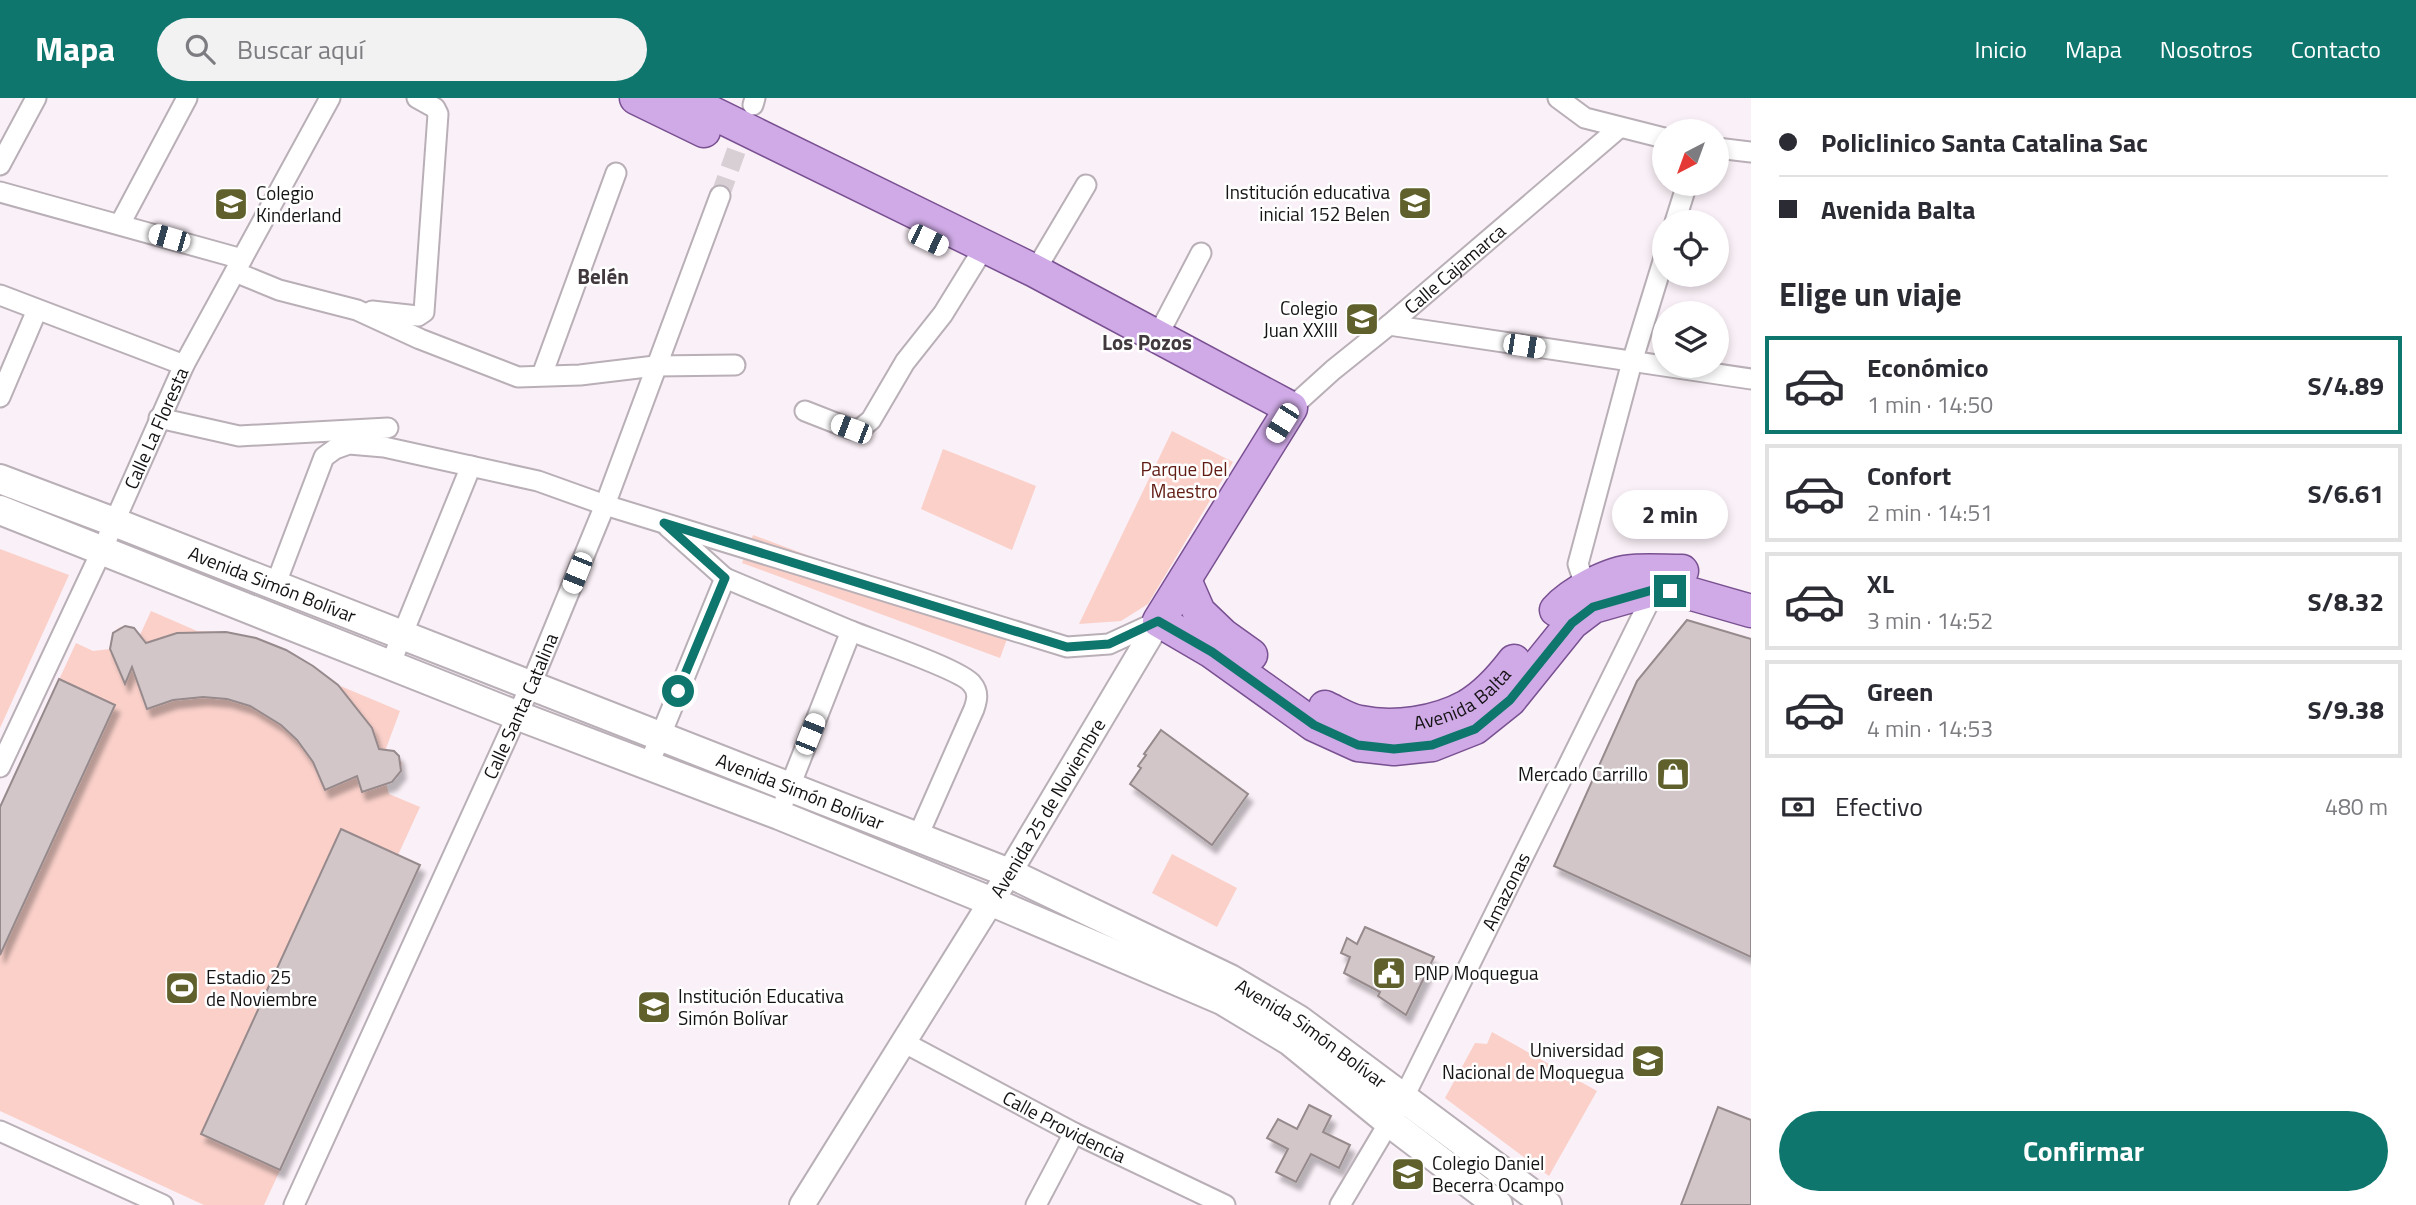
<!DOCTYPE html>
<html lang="es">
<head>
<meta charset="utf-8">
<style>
	body { margin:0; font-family:"Titillium Web",sans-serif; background:#f2f2f3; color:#2b2b33; height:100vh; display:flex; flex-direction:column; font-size:26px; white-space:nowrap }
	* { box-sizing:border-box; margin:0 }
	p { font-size:23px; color:#7c7c81 }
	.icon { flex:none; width:38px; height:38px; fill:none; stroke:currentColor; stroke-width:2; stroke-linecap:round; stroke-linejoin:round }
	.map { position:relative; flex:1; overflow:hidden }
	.drawer { display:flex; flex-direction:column; background:#fff; width:665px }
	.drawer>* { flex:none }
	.banner { display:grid; align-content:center; height:154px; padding:0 28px; background:#fff }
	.needle { width:46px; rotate:221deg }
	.controls { position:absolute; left:1652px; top:21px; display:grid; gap:14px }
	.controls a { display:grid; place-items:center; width:77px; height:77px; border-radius:50%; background:#fff; box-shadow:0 4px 10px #0003; font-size:35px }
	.end { position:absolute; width:32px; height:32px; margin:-16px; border:9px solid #0f766e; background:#fff; box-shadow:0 0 0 4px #fff }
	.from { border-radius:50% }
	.bubble { position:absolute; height:49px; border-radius:24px; background:#fff; box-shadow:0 4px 10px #0003; font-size:23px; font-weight:700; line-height:49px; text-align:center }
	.car { position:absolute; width:21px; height:42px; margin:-21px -10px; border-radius:9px; box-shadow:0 0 5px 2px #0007; background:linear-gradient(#fff 24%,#345 0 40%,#fff 0 76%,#345 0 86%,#fff 0) }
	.banner b { display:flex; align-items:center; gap:24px; height:66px; font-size:26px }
	.banner b+b { border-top:2px solid #e1e1e2 }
	.banner i { width:18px; height:18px; background:#2b2b33 }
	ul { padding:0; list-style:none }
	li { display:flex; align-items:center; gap:21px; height:98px; margin:0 14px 10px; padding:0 14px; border:4px solid #e1e1e2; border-radius:0px }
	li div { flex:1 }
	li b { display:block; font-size:26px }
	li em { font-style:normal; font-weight:700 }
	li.on { border-color:#0f766e }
	li>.icon { width:63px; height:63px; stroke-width:1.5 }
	h2 { padding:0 28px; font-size:32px; line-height:84px }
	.pay { display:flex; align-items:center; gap:18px; height:77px; padding:0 28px; font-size:26px }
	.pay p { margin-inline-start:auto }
	.primary-button { display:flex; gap:14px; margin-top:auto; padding:14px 28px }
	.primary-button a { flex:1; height:80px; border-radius:42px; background:#0f766e; color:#fff; font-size:28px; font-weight:700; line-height:80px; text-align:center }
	header { display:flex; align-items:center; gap:42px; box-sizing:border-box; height:98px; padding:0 35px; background:#0f766e; color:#fff }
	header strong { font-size:33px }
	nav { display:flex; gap:38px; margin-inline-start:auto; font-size:24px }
	.search { width:490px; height:63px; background:#f2f2f3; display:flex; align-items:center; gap:18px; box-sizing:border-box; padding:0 24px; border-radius:38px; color:#7c7c81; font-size:26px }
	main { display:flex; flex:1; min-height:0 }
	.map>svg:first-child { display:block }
	.green { fill:#fad0c9 }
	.building { fill:#d2c6c8; stroke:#968a8c; stroke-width:2; filter:url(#shadow) }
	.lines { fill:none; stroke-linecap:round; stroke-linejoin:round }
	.minor-tunnel { stroke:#d8cfd5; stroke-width:19; stroke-dasharray:19 10; stroke-linecap:butt }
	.minor-casing { stroke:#b9afb6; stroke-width:23 }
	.tertiary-casing { stroke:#b9afb6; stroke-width:28 }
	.secondary-casing { stroke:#b9afb6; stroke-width:32 }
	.primary-casing { stroke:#795091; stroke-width:35 }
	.minor { stroke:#fff; stroke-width:19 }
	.tertiary { stroke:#fff; stroke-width:24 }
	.secondary { stroke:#fff; stroke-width:28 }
	.primary { stroke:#cfaae6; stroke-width:32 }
	.route { stroke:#0f766e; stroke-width:9 }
	.labels { text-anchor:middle; stroke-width:5; stroke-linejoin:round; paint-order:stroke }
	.poi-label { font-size:19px; fill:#151214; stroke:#fff; text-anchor:start }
	.street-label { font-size:19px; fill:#151214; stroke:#fff }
	.park-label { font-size:19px; fill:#601b13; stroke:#fff }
	.neighbourhood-label { font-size:21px; font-weight:bold; fill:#41393e; stroke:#fff }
</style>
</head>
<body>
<header>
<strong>Mapa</strong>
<div class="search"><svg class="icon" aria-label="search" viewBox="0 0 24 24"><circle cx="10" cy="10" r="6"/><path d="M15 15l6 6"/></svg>Buscar aquí</div>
<nav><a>Inicio</a><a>Mapa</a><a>Nosotros</a><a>Contacto</a></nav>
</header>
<main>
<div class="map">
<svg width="1751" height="1107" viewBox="0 0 1751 1107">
	<defs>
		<filter id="shadow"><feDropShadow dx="4.5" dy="8" stdDeviation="2" flood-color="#0004"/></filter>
	</defs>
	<rect width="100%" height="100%" fill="#faf0f7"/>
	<g class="green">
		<path d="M1172,333l61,31 -85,142 -27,17 -42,3z"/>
		<path d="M943,351l93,37 -24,64 -91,-41z"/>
		<path d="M753,437l257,96 -10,27 -258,-95z"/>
		<path d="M0,451l69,26 -69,153z"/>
		<path d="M151,513l46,20 29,1 30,6 30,12 27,16 25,19 62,26 -15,40h9l8,12 -1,8 -9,11 -6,2 3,10 31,13 -22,48 22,10 -156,340h-60l-204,-94v-304l76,-164 17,8 17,-2c1,-22 14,-31 30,-14z"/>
		<path d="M1172,756l65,34 -20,39 -65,-34z"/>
		<path d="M1492,934l105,59 -48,85 -104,-78 30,-55 12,1z"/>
	</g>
	<g class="building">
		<path d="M1687,522l64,19v318l-197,-91 83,-185z"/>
		<path d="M125,528l9,2 12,15 31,-10 49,-1 30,6 30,12 27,16 25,19 34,43 7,21 15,2 5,5 2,15 -9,11 -30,10 -5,-16 -32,14 -12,-28 -16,-22 -16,-15 -31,-19 -23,-7 -24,-2 -30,3 -26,9 -15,-42 -7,17 -15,-35 3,-16z"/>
		<path d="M59,581l56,26 -115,250v-148z"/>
		<path d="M1161,632l87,64 -36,51 -82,-61 11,-16 -3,-2 8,-11 -2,-1z"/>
		<path d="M341,731l79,36 -140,305 -79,-36z"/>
		<path d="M1365,829l69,30 -28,58 -28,-19 2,-4 -36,-19 6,-16 -9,-4 6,-15 10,6z"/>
		<path d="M1309,1007l22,11 -8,16 27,13 -11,23 -28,-14 -15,28 -20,-10 12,-23 -21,-11 11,-19 19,10z"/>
		<path d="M1718,1009l33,13v85h-70z"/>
	</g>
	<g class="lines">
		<path class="minor-tunnel" d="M720,98l28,-78"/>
		<g class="minor-casing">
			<g id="minor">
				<path d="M1558,0l27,20 79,20"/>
				<path d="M753,7l2,-7"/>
				<path d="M1717,50l34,4"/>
				<path d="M0,67l36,-67"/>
				<path d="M0,94l242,67"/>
				<path d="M1675,124l12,-38"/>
				<path d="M120,126l67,-126"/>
				<path d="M1035,173l51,-86"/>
				<path d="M235,174l44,18 78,20 63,29 98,38 62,-2 75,-9 80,-1"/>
				<path d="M0,197l184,70"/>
				<path d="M372,213l46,5 6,-4 14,-198 -3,-6 -18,-10"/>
				<path d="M1389,227l362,54"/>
				<path d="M1157,239l44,-84"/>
				<path d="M542,277l74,-202"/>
				<path d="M0,299l37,-87"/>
				<path id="s1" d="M1291,310l42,-38 56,-45 230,-197"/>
				<path d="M805,313l46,18h9l11,-9 34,-58 38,-48 42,-68"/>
				<path d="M159,320l80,18 149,-8"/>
				<path d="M668,429l57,51"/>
				<path d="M275,488l49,-129 11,-8 14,-5 35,3 154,34 67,24 462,142 42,-3 50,-23"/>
				<path d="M1589,499l-11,-33 54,-202 32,-104"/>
				<path d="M390,567l81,-199"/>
				<path d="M649,666l76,-186 126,53"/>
				<path id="s2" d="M0,669l102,-217 82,-185 146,-267"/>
				<path d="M785,701l66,-168c22,9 111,39 121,53 7,8 5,16 2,25l-56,127"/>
				<path id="s3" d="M905,945l169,90 151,72"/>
				<path d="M0,1033l163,74"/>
				<path id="s4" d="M294,1107l236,-518 75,-182 115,-309"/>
				<path d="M1036,1107l38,-72"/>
				<path id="s5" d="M1340,1107l63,-106 254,-513"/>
			</g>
		</g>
		<g class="tertiary-casing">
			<g id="tertiary">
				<path id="s6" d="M802,1107l207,-332 150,-252"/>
			</g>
		</g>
		<g class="secondary-casing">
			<g id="secondary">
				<path id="s7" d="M0,381l114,43 895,351 221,106 69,41 248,185"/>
				<path d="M0,412l516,205 263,100 211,86 232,99 68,41 99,81 109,83"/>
			</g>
		</g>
		<g class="primary-casing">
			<g id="primary">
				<path d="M636,0l68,33"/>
				<path d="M682,0l353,173 256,137 -132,213 53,31 102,73 44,20 36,4 38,-4 43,-17 35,-28 62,-77 21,-16 63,-18 29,3 66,19"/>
				<path d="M1185,482l14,32 24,23 28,20"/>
				<path d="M1556,512c15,-17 54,-38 77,-39 16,-1 33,0 49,0"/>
				<path id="s8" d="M1325,609c11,5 23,13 35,15 34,7 76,1 107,-16 19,-11 34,-28 47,-45"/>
			</g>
		</g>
		<use href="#minor" class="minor"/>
		<use href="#tertiary" class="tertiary"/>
		<use href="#secondary" class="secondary"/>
		<use href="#primary" class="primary"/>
	</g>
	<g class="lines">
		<path class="route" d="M678,593l47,-113 -61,-55 403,124 42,-3 49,-23 54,31 102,73 44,20 36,4 38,-4 43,-16 35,-29 62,-77 21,-16 63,-18 14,2"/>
	</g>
	<defs>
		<g id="school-square" transform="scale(1.75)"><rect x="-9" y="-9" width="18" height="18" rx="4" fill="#60602d" stroke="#fff"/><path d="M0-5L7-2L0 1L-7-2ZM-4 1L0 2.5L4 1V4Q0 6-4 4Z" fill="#fff"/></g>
		<g id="shop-square" transform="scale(1.75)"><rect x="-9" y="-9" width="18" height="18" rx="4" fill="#60602d" stroke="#fff"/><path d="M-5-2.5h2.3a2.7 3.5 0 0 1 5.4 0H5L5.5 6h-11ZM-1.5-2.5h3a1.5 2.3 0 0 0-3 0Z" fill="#fff"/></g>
		<g id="civic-square" transform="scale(1.75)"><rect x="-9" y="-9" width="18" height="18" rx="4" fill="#60602d" stroke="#fff"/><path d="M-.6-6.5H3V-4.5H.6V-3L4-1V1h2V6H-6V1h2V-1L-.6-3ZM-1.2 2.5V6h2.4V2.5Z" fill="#fff"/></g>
		<g id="stadium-square" transform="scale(1.75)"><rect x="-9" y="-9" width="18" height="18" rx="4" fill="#60602d" stroke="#fff"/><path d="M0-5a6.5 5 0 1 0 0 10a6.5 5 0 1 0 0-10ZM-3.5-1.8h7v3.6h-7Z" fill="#fff"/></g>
		<g id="university-square" transform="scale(1.75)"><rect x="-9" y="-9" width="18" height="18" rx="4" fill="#60602d" stroke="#fff"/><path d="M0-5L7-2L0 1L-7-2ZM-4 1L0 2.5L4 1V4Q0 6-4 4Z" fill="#fff"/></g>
	</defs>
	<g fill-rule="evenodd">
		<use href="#school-square" x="1415" y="105"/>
		<use href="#school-square" x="231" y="106"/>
		<use href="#school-square" x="1362" y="221"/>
		<use href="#shop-square" x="1673" y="676"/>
		<use href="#civic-square" x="1389" y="875"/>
		<use href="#stadium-square" x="182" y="890"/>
		<use href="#school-square" x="654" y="909"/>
		<use href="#university-square" x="1648" y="963"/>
		<use href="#school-square" x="1408" y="1076"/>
	</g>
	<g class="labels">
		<g class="poi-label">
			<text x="1390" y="101" text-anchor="end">Institución educativa<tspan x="1390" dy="22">inicial 152 Belen</tspan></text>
			<text x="256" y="102">Colegio<tspan x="256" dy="22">Kinderland</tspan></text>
			<text x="1338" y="217" text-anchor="end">Colegio<tspan x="1338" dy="22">Juan XXIII</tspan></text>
			<text x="1648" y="683" text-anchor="end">Mercado Carrillo</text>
			<text x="1414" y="882">PNP Moquegua</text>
			<text x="206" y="886">Estadio 25<tspan x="206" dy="22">de Noviembre</tspan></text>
			<text x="678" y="905">Institución Educativa<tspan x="678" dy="22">Simón Bolívar</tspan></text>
			<text x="1624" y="959" text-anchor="end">Universidad<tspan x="1624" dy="22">Nacional de Moquegua</tspan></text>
			<text x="1432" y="1072">Colegio Daniel<tspan x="1432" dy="22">Becerra Ocampo</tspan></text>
		</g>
		<g class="street-label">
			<text dy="7" stroke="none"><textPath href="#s1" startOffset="215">Calle Cajamarca</textPath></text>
			<text dy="7" stroke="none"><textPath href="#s2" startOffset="373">Calle La Floresta</textPath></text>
			<text dy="7" stroke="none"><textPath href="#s7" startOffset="292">Avenida Simón Bolívar</textPath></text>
			<text dy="7" stroke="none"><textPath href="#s8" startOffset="147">Avenida Balta</textPath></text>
			<text dy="7" stroke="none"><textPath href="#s4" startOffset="548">Calle Santa Catalina</textPath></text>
			<text dy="7" stroke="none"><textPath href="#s7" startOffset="859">Avenida Simón Bolívar</textPath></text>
			<text dy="7" stroke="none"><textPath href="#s6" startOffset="467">Avenida 25 de Noviembre</textPath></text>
			<text dy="7" stroke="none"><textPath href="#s5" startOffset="355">Amazonas</textPath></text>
			<text dy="7" stroke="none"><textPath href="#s7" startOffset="1426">Avenida Simón Bolívar</textPath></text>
			<text dy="7" stroke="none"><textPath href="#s3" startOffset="180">Calle Providencia</textPath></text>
		</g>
		<g class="park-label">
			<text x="1184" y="378">Parque Del<tspan x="1184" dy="22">Maestro</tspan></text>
		</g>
		<g class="neighbourhood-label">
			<text x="603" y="186">Belén</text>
			<text x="1147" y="252">Los Pozos</text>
		</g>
	</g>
</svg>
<div class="controls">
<a><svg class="needle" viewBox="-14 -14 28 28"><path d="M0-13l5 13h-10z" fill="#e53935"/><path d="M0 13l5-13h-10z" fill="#7c7c81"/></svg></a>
<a><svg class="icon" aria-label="locate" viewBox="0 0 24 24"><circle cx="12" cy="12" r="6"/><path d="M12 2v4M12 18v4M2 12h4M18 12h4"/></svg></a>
<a><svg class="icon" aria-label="layers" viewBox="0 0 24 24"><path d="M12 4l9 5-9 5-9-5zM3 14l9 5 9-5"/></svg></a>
</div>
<i class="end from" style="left:678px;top:593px"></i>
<i class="end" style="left:1670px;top:493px"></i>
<div class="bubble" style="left:1612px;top:392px;width:116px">2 min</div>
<i class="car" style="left:169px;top:140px;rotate:286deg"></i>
<i class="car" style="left:928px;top:142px;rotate:116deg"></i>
<i class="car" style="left:1524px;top:248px;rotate:99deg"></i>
<i class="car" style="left:1282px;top:325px;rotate:212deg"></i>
<i class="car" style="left:851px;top:331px;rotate:291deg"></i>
<i class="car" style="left:577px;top:475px;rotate:202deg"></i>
<i class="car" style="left:810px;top:636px;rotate:22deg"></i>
</div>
<section class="drawer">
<div class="banner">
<b><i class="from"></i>Policlinico Santa Catalina Sac</b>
<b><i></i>Avenida Balta</b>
</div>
<h2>Elige un viaje</h2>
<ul>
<li class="on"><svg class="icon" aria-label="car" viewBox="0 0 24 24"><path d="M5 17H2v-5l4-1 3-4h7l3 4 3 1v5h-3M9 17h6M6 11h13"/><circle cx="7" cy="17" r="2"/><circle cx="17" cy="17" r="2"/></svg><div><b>Económico</b><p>1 min · 14:50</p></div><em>S/4.89</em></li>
<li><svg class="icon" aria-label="car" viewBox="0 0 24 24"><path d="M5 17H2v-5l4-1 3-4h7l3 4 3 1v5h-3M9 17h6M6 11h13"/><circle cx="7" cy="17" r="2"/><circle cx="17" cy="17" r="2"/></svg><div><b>Confort</b><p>2 min · 14:51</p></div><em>S/6.61</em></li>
<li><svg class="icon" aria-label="car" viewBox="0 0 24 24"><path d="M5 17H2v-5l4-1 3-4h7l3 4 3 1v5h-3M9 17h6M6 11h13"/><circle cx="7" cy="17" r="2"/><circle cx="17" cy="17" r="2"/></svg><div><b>XL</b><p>3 min · 14:52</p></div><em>S/8.32</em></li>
<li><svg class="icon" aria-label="car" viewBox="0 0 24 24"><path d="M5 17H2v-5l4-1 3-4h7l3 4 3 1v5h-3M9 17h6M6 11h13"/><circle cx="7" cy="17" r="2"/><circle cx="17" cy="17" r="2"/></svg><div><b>Green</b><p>4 min · 14:53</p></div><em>S/9.38</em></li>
</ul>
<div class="pay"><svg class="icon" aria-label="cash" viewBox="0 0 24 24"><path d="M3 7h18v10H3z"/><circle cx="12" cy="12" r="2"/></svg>Efectivo<p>480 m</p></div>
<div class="primary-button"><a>Confirmar</a></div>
</section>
</main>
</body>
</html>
